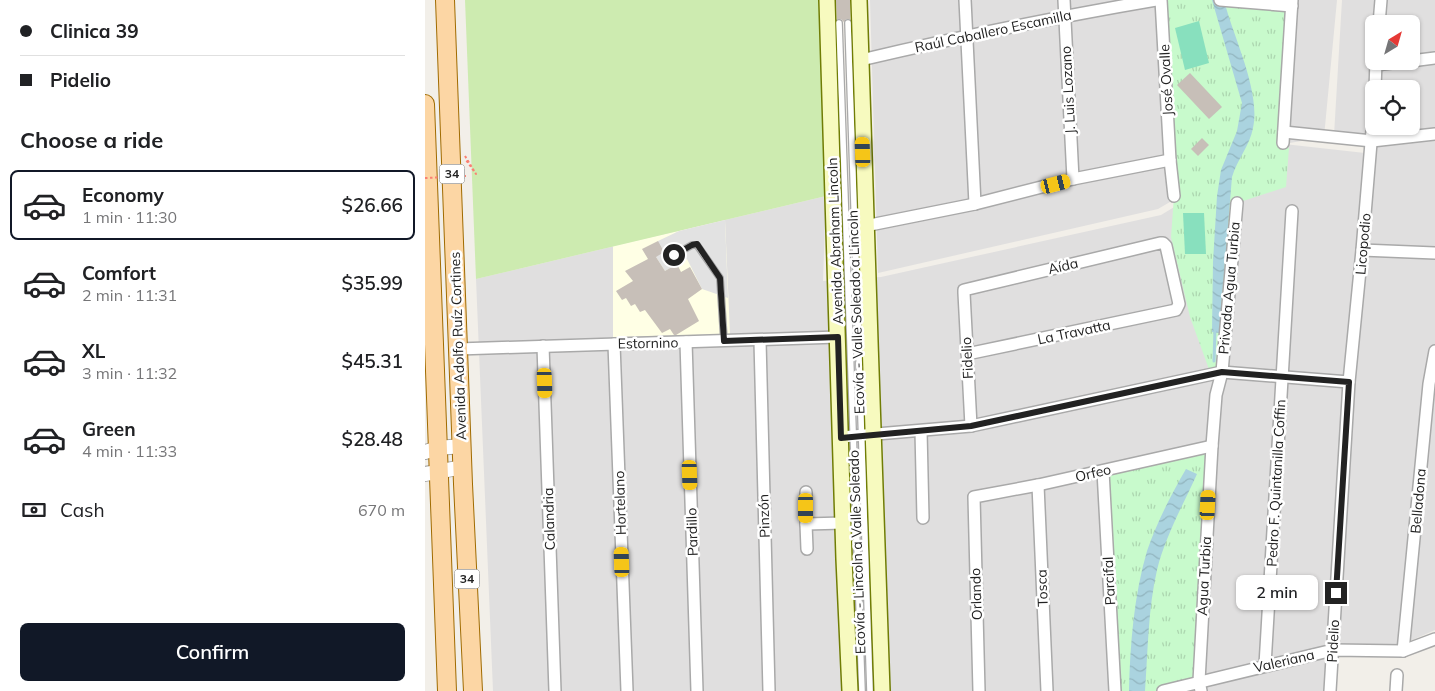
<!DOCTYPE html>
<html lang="en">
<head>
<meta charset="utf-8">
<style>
	body { margin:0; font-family:Mulish,sans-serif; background:#f6f6f6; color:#202124; height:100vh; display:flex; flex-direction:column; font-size:19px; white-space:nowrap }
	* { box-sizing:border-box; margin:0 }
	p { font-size:16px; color:#757577 }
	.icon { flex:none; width:28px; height:28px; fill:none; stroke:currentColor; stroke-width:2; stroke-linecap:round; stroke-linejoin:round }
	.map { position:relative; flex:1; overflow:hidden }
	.panel { display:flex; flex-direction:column; background:#fff; width:425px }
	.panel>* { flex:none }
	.banner { display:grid; align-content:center; height:110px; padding:0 20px; background:#fff }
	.needle { width:32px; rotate:37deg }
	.tools { position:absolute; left:940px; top:15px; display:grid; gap:10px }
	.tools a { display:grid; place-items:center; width:55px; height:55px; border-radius:8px; background:#fff; box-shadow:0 1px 4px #0004; font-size:25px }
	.end { position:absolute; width:22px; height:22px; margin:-11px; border:6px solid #222; background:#fff; box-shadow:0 0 0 2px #fff }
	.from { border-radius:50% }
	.bubble { position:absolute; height:35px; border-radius:8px; background:#fff; box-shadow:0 1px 4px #0004; font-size:16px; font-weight:600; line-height:35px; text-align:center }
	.car { position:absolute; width:15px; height:30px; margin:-15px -8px; border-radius:6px; box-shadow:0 0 4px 1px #0007; background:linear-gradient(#f5c518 24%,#345 0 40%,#f5c518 0 76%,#345 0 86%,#f5c518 0) }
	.banner b { display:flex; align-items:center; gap:18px; height:48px; font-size:19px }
	.banner b+b { border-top:1px solid #e0e0e0 }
	.banner i { width:12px; height:12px; background:#202124 }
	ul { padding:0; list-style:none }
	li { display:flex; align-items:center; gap:15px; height:70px; margin:0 10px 8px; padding:0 10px; border:2px solid transparent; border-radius:8px }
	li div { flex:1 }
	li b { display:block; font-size:19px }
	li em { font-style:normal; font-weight:600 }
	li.on { border-color:#111827 }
	li>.icon { width:45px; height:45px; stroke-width:1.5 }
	h2 { padding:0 20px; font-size:22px; line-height:60px }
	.pay { display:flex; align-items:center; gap:12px; height:55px; padding:0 20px; font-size:19px }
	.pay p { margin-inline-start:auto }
	.cta { display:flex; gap:10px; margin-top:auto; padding:10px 20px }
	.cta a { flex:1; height:58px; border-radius:8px; background:#111827; color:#fff; font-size:20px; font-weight:600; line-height:58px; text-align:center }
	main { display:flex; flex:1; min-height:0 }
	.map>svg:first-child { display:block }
	.residential { fill:#e0dfdf; fill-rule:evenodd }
	.education { fill:#ffffe5 }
	.grass { fill:#cdebb0 }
	.park { fill:url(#park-tufts) }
	.pitch { fill:#88e0be }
	.parking { fill:#e2e2e2 }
	.water { fill:url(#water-waves) }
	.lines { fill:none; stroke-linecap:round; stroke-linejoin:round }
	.stream { stroke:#aad3df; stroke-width:3 }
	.building { fill:#c7bfb8 }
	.service-casing { stroke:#a9a9a9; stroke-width:8 }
	.minor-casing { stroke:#a9a9a9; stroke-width:14 }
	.tertiary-casing { stroke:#a9a9a9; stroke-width:16 }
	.secondary-casing { stroke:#707d05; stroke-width:18 }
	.primary-casing { stroke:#a06b00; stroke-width:20 }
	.path { stroke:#fa8072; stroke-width:2; stroke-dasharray:2.5 2.5; stroke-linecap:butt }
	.service { stroke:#fff; stroke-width:5.5 }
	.minor { stroke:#fff; stroke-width:11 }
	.tertiary { stroke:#fff; stroke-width:14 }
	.secondary { stroke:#f7fabf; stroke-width:15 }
	.primary { stroke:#fcd6a4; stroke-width:18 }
	.path-bridge { stroke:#fa8072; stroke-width:2; stroke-dasharray:2.5 2.5; stroke-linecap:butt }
	.route { stroke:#222; stroke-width:6 }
	.labels { text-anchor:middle; stroke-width:5; stroke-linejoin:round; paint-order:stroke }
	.shield { fill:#fff; stroke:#646464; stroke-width:1 }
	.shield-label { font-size:12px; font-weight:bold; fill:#222 }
	.street-label { font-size:14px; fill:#222; stroke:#fff }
</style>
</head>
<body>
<main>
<section class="panel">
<div class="banner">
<b><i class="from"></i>Clinica 39</b>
<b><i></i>Pidelio</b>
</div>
<h2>Choose a ride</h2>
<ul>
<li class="on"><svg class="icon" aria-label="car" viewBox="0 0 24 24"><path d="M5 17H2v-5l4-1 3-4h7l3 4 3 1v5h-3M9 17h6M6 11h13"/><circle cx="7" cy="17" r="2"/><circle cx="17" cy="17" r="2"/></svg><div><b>Economy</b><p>1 min · 11:30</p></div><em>$26.66</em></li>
<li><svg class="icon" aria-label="car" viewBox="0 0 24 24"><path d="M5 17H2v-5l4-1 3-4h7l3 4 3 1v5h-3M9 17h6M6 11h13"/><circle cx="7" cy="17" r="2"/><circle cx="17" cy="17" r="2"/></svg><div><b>Comfort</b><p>2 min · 11:31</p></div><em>$35.99</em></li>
<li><svg class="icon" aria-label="car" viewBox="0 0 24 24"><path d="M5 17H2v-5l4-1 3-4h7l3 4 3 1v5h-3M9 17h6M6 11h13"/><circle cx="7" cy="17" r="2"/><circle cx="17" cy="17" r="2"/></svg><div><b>XL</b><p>3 min · 11:32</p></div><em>$45.31</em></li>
<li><svg class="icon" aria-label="car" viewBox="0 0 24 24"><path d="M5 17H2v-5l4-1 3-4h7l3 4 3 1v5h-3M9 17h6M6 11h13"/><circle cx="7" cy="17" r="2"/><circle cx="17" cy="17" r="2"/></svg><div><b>Green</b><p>4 min · 11:33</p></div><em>$28.48</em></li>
</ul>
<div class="pay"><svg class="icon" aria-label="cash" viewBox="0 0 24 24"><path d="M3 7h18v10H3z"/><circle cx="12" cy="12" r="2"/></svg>Cash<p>670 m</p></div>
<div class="cta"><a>Confirm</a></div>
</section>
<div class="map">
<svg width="1010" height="691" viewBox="0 0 1010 691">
	<defs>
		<pattern id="park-tufts" width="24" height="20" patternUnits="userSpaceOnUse" patternTransform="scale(1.25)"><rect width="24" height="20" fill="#c8facc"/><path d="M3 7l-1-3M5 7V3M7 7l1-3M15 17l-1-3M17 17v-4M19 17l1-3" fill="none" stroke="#acd6af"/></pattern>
		<pattern id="water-waves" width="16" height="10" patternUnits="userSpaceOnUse" patternTransform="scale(1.25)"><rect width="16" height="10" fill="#aad3df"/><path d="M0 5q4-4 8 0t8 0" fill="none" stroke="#92b5bf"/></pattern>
	</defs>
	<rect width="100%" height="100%" fill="#f2efe9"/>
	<g class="residential">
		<path d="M445,0h467l-13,137 -40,7 81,9 -38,538h-834l-17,-412 350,-83 -3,85 58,-4 280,-62 116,-70 -13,2 -106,62 -280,64z"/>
		<path d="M917,0h93v630l-41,18 -60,-3 40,-507 -40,-3zM949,24h37v37h-37zM949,89h37v37h-37z"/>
	</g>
	<path class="education" d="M300,220l5,114 -117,3v-91z"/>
	<path class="grass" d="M40,0h355l6,196 -350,83z"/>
	<g class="park">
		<path d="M736,0h73l58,6 -9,137 6,5 -3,39 -49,16 -15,169h-12l-20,-55 -19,-80 3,-41z"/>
		<path d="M787,446l-13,235 -31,10h-53l-12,-220z"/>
	</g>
	<g class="pitch">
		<path d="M774,21l10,42 -24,7 -10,-42z"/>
		<path d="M758,213h21l2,41h-21z"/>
	</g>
	<path class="parking" d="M300,220l3,78 -26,-9 -15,-30 -22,12 -9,-14 2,-16 21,-10z"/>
	<g class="water">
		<path d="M787,0h12c9,37 37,91 29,128 -3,17 -16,32 -21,49l-13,156 -7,-1 1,-70 4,-66 4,-26 16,-39 5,-28z"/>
		<path d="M761,469l11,5c-14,31 -32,63 -40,96 -9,39 -9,80 -12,121h-16c1,-46 5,-96 18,-140 10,-29 24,-56 39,-82z"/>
	</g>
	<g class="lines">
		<path class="stream" d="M789,361l1,-33"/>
	</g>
	<g class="building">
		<path d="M411,0h14v19h-4l-2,3 -3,-3h-4z"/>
		<path d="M765,73l32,34 -13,12 -32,-34z"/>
		<path d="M777,138l7,7 -11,11 -7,-7z"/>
		<path d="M233,241l6,11 -8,5 9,14 12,-7 4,8 9,-5 12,22 -14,10 11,22 -23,14h-2l-4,-6 -8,4 -17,-23 -5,2 -5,-8 -4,2 -5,-8 -4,2 -6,-9 17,-10 -8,-10 23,-12 -6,-10z"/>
	</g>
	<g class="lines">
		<g class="service-casing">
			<g id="service">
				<path d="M414,23l23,668"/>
				<path d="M423,23l22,668"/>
				<path d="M249,255l18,-10h5l23,33 4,63"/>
			</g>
		</g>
		<g class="minor-casing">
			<g id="minor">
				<path d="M540,0l10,204"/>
				<path d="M639,0l9,179"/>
				<path d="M736,0l9,160 4,36"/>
				<path d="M795,0l72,6"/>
				<path d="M954,24l2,-24"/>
				<path d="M436,60c98,-23 195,-43 295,-60"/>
				<path d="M986,61l24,-3"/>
				<path d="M951,65l31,-4"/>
				<path d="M950,89l1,-28"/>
				<path d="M859,132l88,9 63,-7"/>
				<path d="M858,143l9,-143"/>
				<path d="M440,226l110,-22 98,-25 97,-19"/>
				<path d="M937,250l73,3"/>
				<path d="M335,341l9,350"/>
				<path d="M261,342l11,349"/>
				<path d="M189,344l13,347"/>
				<path d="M118,346l12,345"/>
				<path d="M33,349l380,-12"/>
				<path d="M542,354l209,-44 3,-6 -13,-58 -3,-3h-3l-196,47v3l7,133"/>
				<path d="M496,431l2,87"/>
				<path d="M416,437l130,-11 251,-54 127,10"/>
				<path d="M678,471l12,220"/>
				<path d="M613,485l9,206"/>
				<path d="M381,492v32l37,-1"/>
				<path d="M381,524l1,25"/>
				<path d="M978,651l26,-267 6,-33"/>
				<path d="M840,665l27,-454"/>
				<path d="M554,691l-5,-194 64,-12 174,-39"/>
				<path d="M738,691l170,-41 70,1 32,-12"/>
				<path d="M776,691l-2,-10 13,-235 4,-51 6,-23 15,-169"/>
				<path d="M905,691l19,-309 13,-132 12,-143"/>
				<path d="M971,691l1,-16"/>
			</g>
		</g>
		<g class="tertiary-casing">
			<g id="tertiary">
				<path d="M0,452l13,-4 24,-2"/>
				<path d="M0,474l38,-7"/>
			</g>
		</g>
		<g class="secondary-casing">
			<g id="secondary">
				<path d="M402,0l17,559 6,132"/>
				<path d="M434,0c6,230 16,461 23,691"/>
			</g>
		</g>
		<g class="primary-casing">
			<g id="primary">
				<path d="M20,0l18,484 10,207"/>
				<path d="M0,104l22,587"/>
			</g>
		</g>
		<path class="path" d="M40,156l11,18 -10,-14"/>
		<use href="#service" class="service"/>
		<use href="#minor" class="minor"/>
		<use href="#tertiary" class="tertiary"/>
		<use href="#secondary" class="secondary"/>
		<use href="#primary" class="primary"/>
		<path class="path-bridge" d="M0,178l41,-2"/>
	</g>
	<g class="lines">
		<path class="route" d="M249,255l18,-10 5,-1 23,34 4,63 114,-4 3,101 130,-12 251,-54 127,10 -13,211"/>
	</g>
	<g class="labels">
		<g class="shield">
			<rect x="14.5" y="164.5" width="25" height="19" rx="4"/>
			<rect x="29.5" y="569.5" width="25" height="19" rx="4"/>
		</g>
		<g class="shield-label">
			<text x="27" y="178">34</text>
			<text x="42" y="583">34</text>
		</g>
		<g class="street-label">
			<text transform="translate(568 31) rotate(-12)" y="5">Raúl Caballero Escamilla</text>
			<text transform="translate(741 80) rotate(-93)" y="5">José Ovalle</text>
			<text transform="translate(643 90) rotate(-93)" y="5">J. Luis Lozano</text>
			<text transform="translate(410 241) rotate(-92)" y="5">Avenida Abraham Lincoln</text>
			<text transform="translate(938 244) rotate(-85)" y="5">Licopodio</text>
			<text transform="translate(638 266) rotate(-13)" y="5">Aída</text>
			<text transform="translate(804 288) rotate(-85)" y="5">Privada Agua Turbia</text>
			<text transform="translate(431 312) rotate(-92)" y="5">Ecovía - Valle Soleado a Lincoln</text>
			<text transform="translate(649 332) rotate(-12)" y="5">La Travatta</text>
			<text transform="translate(223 343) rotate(-1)" y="5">Estornino</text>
			<text transform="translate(33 346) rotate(-92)" y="5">Avenida Adolfo Ruíz Cortines</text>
			<text transform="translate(542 358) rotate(-93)" y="5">Fidelio</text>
			<text transform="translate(668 473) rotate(-13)" y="5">Orfeo</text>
			<text transform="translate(851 483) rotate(-87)" y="5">Pedro F. Quintanilla Coffin</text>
			<text transform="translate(993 501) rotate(-85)" y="5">Belladona</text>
			<text transform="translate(195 503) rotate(-92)" y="5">Hortelano</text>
			<text transform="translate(339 516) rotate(-92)" y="5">Pinzón</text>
			<text transform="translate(124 519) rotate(-92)" y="5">Calandria</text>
			<text transform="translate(267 532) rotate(-92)" y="5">Pardillo</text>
			<text transform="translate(432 552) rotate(-92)" y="5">Ecovía - Lincoln a Valle Soleado</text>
			<text transform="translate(779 576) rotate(-87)" y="5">Agua Turbia</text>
			<text transform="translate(684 581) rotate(-93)" y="5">Parcifal</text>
			<text transform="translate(617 588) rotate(-92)" y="5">Tosca</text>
			<text transform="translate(551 594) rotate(-92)" y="5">Orlando</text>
			<text transform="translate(908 641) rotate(-87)" y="5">Pidelio</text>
			<text transform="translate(859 661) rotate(-13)" y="5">Valeriana</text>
		</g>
	</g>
</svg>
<div class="tools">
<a><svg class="needle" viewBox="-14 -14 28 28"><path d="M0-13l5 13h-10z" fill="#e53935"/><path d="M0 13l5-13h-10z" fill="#757577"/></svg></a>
<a><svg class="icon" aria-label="locate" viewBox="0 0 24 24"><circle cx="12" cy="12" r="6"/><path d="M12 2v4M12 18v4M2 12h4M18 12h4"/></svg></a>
</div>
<i class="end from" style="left:249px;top:255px"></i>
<i class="end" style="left:911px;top:593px"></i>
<div class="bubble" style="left:811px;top:575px;width:82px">2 min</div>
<i class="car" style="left:438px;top:152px;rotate:358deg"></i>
<i class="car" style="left:631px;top:184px;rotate:76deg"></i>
<i class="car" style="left:120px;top:383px;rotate:178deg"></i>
<i class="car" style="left:265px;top:475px;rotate:178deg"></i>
<i class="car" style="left:783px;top:505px;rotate:3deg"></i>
<i class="car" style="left:381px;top:508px;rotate:180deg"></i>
<i class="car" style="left:197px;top:562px;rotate:358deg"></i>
</div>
</main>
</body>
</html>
